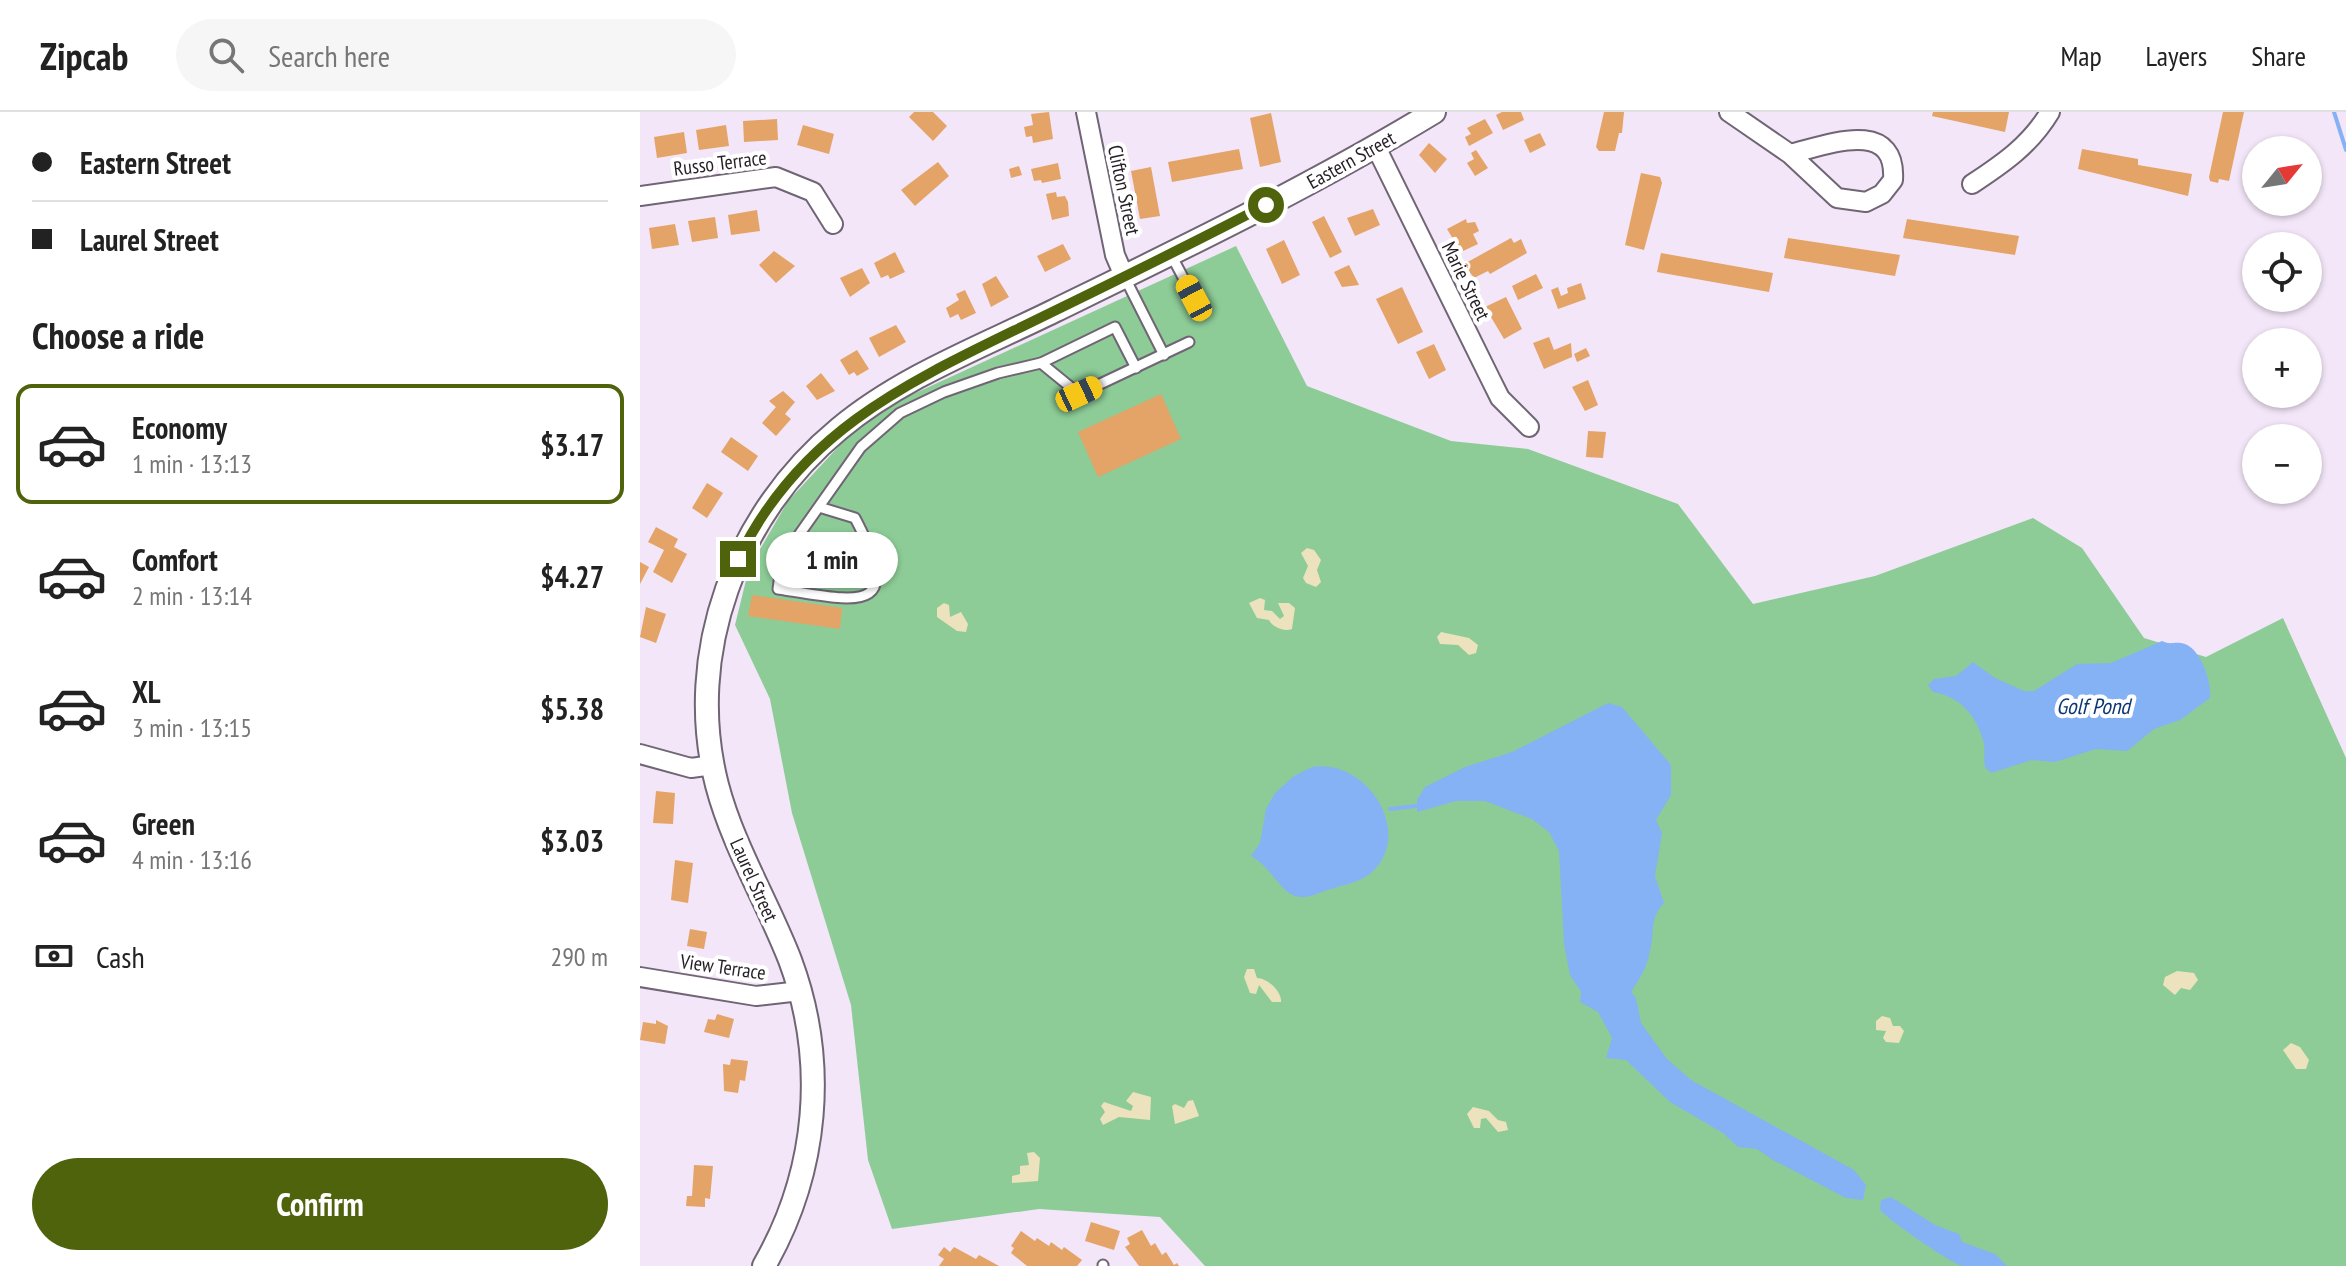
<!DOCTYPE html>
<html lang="en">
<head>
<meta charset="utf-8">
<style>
	body { margin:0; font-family:"PT Sans Narrow",sans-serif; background:#f6f6f6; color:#222; height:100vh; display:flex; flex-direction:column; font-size:30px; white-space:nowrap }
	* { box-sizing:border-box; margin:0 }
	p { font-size:26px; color:#767676 }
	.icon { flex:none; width:44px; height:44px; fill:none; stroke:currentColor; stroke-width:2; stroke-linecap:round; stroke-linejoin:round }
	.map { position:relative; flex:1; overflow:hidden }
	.drawer { display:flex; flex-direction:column; background:#fff; width:640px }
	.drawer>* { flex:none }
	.top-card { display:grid; align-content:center; height:176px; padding:0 32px; background:#fff }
	.needle { width:52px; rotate:60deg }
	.buttons { position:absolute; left:1602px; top:24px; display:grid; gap:16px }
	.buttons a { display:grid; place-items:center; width:80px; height:80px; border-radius:50%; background:#fff; box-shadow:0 2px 6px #0004; font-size:40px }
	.end { position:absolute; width:36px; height:36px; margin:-18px; border:10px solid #4f630d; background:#fff; box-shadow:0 0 0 4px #fff }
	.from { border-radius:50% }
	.bubble { position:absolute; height:56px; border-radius:28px; background:#fff; box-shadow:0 2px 6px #0004; font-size:26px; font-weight:700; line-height:56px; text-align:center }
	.car { position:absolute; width:24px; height:48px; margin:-24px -12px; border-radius:10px; box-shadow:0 0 6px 2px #0007; background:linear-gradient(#f5c518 24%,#345 0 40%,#f5c518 0 76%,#345 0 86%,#f5c518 0) }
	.top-card b { display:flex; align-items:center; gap:28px; height:76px; font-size:30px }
	.top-card b+b { border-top:2px solid #e0e0e0 }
	.top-card i { width:20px; height:20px; background:#222 }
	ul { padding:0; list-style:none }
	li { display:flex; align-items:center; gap:24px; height:120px; margin:0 16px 12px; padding:0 16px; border:4px solid transparent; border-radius:16px }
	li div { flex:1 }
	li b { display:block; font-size:30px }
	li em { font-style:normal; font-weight:700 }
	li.selected { border-color:#4f630d }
	li>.icon { width:72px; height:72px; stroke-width:1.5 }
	h2 { padding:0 32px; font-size:36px; line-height:96px }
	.pay { display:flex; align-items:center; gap:20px; height:88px; padding:0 32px; font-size:30px }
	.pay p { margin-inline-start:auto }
	.action { display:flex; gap:16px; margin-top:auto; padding:16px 32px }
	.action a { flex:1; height:92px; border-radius:48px; background:#4f630d; color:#fff; font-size:32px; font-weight:700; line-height:92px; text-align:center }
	header { display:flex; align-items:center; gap:48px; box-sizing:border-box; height:112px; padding:0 40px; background:#fff; border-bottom:2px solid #e0e0e0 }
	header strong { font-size:38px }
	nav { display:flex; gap:44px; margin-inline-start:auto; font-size:28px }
	.search { width:560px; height:72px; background:#f6f6f6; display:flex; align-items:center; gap:20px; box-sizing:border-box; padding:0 28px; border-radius:44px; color:#767676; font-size:30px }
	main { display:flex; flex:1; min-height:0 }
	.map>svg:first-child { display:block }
	.green { fill:#8dcc97 }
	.sand { fill:#ece2bd }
	.water { fill:#84b2f4 }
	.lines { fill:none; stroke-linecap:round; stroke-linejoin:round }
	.stream { stroke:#84b2f4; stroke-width:4 }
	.building { fill:#e4a367 }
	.service-casing { stroke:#706574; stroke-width:13 }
	.minor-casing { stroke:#706574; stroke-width:22 }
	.tertiary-casing { stroke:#706574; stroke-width:26 }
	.service { stroke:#fff; stroke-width:9 }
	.minor { stroke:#fff; stroke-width:18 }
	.tertiary { stroke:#fff; stroke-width:22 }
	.route { stroke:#4f630d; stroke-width:10 }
	.labels { text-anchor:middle; stroke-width:8; stroke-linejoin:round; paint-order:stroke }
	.street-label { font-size:20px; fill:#241f25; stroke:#fff }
	.water-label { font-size:22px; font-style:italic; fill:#0c3772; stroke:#fff }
</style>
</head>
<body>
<header>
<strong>Zipcab</strong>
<div class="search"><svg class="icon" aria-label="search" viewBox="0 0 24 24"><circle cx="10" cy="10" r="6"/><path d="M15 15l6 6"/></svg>Search here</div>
<nav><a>Map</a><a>Layers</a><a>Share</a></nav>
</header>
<main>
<section class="drawer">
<div class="top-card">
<b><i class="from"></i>Eastern Street</b>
<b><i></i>Laurel Street</b>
</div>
<h2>Choose a ride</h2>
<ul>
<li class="selected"><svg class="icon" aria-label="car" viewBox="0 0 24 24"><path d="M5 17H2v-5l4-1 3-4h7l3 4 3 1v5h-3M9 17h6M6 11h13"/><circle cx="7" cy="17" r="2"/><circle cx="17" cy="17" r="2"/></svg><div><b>Economy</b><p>1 min · 13:13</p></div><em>$3.17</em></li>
<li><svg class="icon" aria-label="car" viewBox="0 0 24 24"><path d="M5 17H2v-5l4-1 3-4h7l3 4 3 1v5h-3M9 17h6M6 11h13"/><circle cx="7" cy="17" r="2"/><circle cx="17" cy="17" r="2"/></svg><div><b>Comfort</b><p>2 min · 13:14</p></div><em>$4.27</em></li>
<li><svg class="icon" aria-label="car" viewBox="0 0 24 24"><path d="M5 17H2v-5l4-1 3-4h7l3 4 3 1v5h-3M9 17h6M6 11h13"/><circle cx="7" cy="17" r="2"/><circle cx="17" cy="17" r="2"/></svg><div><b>XL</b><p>3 min · 13:15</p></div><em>$5.38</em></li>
<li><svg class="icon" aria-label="car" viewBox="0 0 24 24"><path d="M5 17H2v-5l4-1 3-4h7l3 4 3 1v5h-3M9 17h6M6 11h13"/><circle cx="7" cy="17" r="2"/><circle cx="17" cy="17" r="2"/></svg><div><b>Green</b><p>4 min · 13:16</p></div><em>$3.03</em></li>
</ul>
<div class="pay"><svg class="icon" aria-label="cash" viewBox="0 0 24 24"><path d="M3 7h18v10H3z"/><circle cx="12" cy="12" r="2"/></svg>Cash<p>290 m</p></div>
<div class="action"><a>Confirm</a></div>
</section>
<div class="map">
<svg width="1706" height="1154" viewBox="0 0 1706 1154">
	<rect width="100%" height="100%" fill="#f3e6f8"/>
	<path class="green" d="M596,134l71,140 144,55 77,8 150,55 75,100 122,-28 158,-58 49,30 62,90 62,19 77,-39 63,140v508h-1141l-45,-49 -121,-8 -147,20 -24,-69 -17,-155 -59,-192 -22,-114 -35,-74 14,-57 39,-67 66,-71 44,-29z"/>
	<g class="sand">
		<path d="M667,436l7,2 7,10 -4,10 4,12 -5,5 -10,-4 -3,-5 5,-12 -7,-13z"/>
		<path d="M620,486l5,2 -1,10 8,1 8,8 4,-3 -6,-13h11l6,5 -3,21c-8,3 -20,-2 -23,-9l-12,-2 -8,-15z"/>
		<path d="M304,491l5,2 1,12 11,-5 7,12 -2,8 -9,-1 -20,-14v-9z"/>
		<path d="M801,520l28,6 9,7 -2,8 -7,2 -11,-10 -18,-1 -3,-7z"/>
		<path d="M607,857h7l3,9c10,0 25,13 24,24h-9l-13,-17 -3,9 -6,-1 -6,-16z"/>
		<path d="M1537,859l17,2 4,7 -8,10 -9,-2 -6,7 -12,-10 2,-8z"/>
		<path d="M1242,904l8,2 3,8h7l4,5 -5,12 -13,-1 -3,-4 3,-7 -10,-1v-9z"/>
		<path d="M1651,931l9,4 9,13 -3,9h-10l-13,-19z"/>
		<path d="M493,980l18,5 -1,23 -31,-3 -16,8 -3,-6 5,-7 -4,-6 3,-4 27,9 2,-5 -7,-5z"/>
		<path d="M553,988l6,16 -24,8 -3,-18 3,-2 9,4 4,-7z"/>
		<path d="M833,995l16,4 9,9 8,2 2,8 -10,2 -12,-14 -5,1 -1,9h-6l-7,-14z"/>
		<path d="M394,1040l6,6 -2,23 -26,2v-7l8,-2v-8l9,-1 -2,-12z"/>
	</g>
	<g class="water">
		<path d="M1522,529c8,4 11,1 19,2 19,2 31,39 29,55l-30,22 -26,9 -27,22 -31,-2 -41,13 -23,-2 -41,13 -6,-6c-2,-9 1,-19 -2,-27 -7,-25 -24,-44 -50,-48l-5,-7 6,-6 22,-3 17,-14 22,16 29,13h10l43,-27 34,-1z"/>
		<path d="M968,591l14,4 49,58v30l-15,25 6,13 -7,43 9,27c-15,16 -9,28 -14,48 -3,17 -10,27 -19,41l5,6 5,25 26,36 24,21 163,90 12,15 -3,15 -17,-2 -73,-38 -16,-11 -19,-2 -15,-14 -53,-31 -44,-42 -20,-2 6,-20 -14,-26 -18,-10 1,-10 -11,-17 -6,-31 -5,-93 -10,-19 -17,-13 -47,-18h-29l-39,11v-12l8,-13 40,-20 47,-15z"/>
		<path d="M672,655c54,-9 100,63 63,102 -12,13 -28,15 -44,20 -11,3 -24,11 -36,7 -15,-5 -24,-29 -44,-40l9,-13 6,-34 9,-16 19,-17z"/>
		<path d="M1251,1085l44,28 24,9 3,8 33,12 12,12c-14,0 -30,0 -44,0 -12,-2 -74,-46 -83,-56l1,-10z"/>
	</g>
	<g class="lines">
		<g class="stream">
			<path d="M1694,0l12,38"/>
			<path d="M750,697l26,-3"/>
		</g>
	</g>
	<g class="building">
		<path d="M274,0h19l14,14 -14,15 -24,-24z"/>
		<path d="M409,0l4,27 -20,4 -1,-7 -6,1 -2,-10 9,-2 -2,-11z"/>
		<path d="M862,0h19l3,8 -21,10 -7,-15z"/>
		<path d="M964,0h20l-2,21h-3l-4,18h-16l-3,-4z"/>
		<path d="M1293,0h76l-4,20 -73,-16z"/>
		<path d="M1583,0h21l-15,69 -10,-2 -1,4 -8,-2 -1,-4z"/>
		<path d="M631,1l10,49 -21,5 -10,-49z"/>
		<path d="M137,7l1,21 -34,2 -1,-21z"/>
		<path d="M845,7l8,14 -24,13 -4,-9 6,-3 -4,-6z"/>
		<path d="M86,13l3,21 -30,4 -3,-20z"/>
		<path d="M163,13l31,9 -5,20 -32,-9z"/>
		<path d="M44,20l3,21 -30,5 -3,-21z"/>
		<path d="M900,21l6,12 -16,8 -6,-13z"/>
		<path d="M789,31l18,16 -12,14 -16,-18z"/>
		<path d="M599,37l4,20 -71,13 -4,-20z"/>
		<path d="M1442,37l56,10v6l54,9 -4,22 -110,-27z"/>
		<path d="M836,38l12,18 -13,8 -8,-13 7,-4 -3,-6z"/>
		<path d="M298,50l11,14 -34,30 -14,-16z"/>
		<path d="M418,51l3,16 -19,4 -1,-3 -7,1 -3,-12z"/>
		<path d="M379,54l3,9 -11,3 -2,-9z"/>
		<path d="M511,55l9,49 -20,3 -9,-48z"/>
		<path d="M1001,61l19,4 2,6 -18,67 -19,-5z"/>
		<path d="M416,80l1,5 8,-1 3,6 1,14 -17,4 -6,-26z"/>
		<path d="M733,97l7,16 -25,11 -8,-18z"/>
		<path d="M117,98l3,21 -29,4 -3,-20z"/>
		<path d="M684,104l18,36 -12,6 -18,-36z"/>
		<path d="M75,105l3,21 -26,4 -4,-21z"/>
		<path d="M826,107l1,4 8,-1 4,9 -6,3 5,10 -17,8 -14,-23z"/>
		<path d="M1267,107l112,17 -4,19 -112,-17z"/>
		<path d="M35,112l4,21 -27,4 -3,-21z"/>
		<path d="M871,126l3,5 7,-4 6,14 -37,21 -2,-3 -14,7 -10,-14z"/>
		<path d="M1148,126l112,17 -5,21 -111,-18z"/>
		<path d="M644,128l16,35 -18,9 -16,-35z"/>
		<path d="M423,132l8,15 -26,13 -8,-16z"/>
		<path d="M134,139l21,15 -19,17 -17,-18z"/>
		<path d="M255,140l10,20 -15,7 -2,-4 -7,3 -7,-15z"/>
		<path d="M1021,141l112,20 -4,19 -112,-20z"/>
		<path d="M709,153l10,20 -17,2 -8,-15z"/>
		<path d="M222,156l8,15 -20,14 -10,-19z"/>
		<path d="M896,162l7,14 -25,12 -6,-14z"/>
		<path d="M356,164l13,21 -18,10 -9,-23z"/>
		<path d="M941,171l5,16 -28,10 -7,-19 7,-3 3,9 7,-3 -1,-5z"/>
		<path d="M762,175l21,45 -25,12 -22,-45z"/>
		<path d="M325,178l11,23 -15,7 -3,-6 -8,4 -4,-10 13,-8 -3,-6z"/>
		<path d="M866,185l16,32 -18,10 -19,-32z"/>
		<path d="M256,213l10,17 -27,15 -10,-19z"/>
		<path d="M909,225l5,13 17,-7 1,14 -28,12 -11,-26z"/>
		<path d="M794,232l12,26 -17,9 -13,-27z"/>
		<path d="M946,236l4,8 -13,6 -3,-8z"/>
		<path d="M217,238l12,19 -12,7 -3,-4 -5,3 -9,-15z"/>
		<path d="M181,261l14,18 -18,9 -11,-14z"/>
		<path d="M948,268l10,25 -13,6 -13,-24z"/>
		<path d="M143,279l12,11 -10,12 6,5 -15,17 -14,-13 14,-16 -7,-6z"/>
		<path d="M521,282l20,45 -83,38 -20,-45z"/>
		<path d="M948,319l18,1 -3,26 -17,-1z"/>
		<path d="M91,325l27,19 -10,15 -27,-19z"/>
		<path d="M67,371l16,10 -16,25 -15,-10z"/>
		<path d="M16,415l22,12 -4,8 13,7 -15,29 -19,-11 11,-22 -16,-8z"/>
		<path d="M0,450l9,5 -9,17z"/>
		<path d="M112,483l90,13 -2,21 -92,-13z"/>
		<path d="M6,495l20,7 -10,29 -16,-6z"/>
		<path d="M16,679l19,2 -2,31 -20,-1z"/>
		<path d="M35,748l18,3 -5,40 -17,-3z"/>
		<path d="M50,817l17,3 -3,17 -17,-3z"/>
		<path d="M77,902l17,5 -5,19 -25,-6 4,-13 7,1z"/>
		<path d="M16,908l12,6 -3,18 -25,-4 3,-18 13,2z"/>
		<path d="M91,947l17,2 -3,20 -5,-1 -2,13 -14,-2 -1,-27 7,1z"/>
		<path d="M54,1053l19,1 -3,33 -5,-1v9l-19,-1 1,-10h5z"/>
		<path d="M451,1110l29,9 -6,19 -29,-9z"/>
		<path d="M502,1118l9,16 4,-3 7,12 4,-3 8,13 3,-2 2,3h-40l-14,-19 5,-3 -3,-6z"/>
		<path d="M381,1119l14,10 2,-3 12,8 2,-4 11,8 2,-3 18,13 -5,6h-50l-16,-13 3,-5 -3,-2z"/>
		<path d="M304,1135l6,5 4,-5 22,12 3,-4 20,11h-60l5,-7 -6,-4z"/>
	</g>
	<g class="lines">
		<g class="service-casing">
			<g id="service">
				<path d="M530,141l24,45"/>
				<path d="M484,164l40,79"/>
				<path d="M401,251l38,31 110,-52"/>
				<path d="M179,395l36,11c53,101 -2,82 -77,71l4,-30 79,-112 39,-34 44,-21 54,-19 43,-10 74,-36 21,41"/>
				<path d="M463,1154v-1"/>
			</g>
		</g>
		<g class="minor-casing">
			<g id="minor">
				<path d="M446,0l29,143 9,21"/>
				<path d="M1089,0l61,42 47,44 29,4 16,-8 11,-14c4,-64 -69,-34 -103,-26"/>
				<path d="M736,35l115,233 9,18 29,29"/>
				<path d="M1332,72c32,-21 58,-39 78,-72"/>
				<path d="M0,84l136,-19 37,15 20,32"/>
				<path d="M0,642l51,14 22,-3"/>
				<path d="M0,865l116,19 44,-5"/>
			</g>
		</g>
		<g class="tertiary-casing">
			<path id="tertiary" d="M124,1154c54,-94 64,-204 26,-306 -23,-59 -57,-114 -73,-175 -34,-132 20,-272 122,-356 62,-52 144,-83 215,-118 129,-63 258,-125 380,-199"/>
		</g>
		<use href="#service" class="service"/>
		<use href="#minor" class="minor"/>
		<use href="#tertiary" class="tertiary"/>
	</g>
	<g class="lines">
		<path class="route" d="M98,447c65,-134 180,-181 306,-243 74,-36 149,-73 222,-111"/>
	</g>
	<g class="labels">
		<g class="street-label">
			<text transform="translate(711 48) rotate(-29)" y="7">Eastern Street</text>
			<text transform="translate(80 51) rotate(-7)" y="7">Russo Terrace</text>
			<text transform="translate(484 78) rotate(78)" y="7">Clifton Street</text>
			<text transform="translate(826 169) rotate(64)" y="7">Marie Street</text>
			<text transform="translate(114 768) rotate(66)" y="7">Laurel Street</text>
			<text transform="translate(83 855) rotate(8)" y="7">View Terrace</text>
		</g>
		<g class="water-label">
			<text x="1453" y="602">Golf Pond</text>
		</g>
	</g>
</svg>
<div class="buttons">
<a><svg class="needle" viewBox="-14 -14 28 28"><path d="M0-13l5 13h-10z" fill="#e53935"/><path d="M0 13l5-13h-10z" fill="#767676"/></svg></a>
<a><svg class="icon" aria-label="locate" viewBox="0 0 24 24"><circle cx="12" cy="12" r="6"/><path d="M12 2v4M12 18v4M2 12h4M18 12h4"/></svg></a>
<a>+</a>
<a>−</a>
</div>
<i class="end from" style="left:626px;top:93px"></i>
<i class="end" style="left:98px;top:447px"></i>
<div class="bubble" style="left:126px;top:420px;width:132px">1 min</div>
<i class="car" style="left:554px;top:186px;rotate:332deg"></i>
<i class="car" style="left:439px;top:282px;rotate:65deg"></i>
</div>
</main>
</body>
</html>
